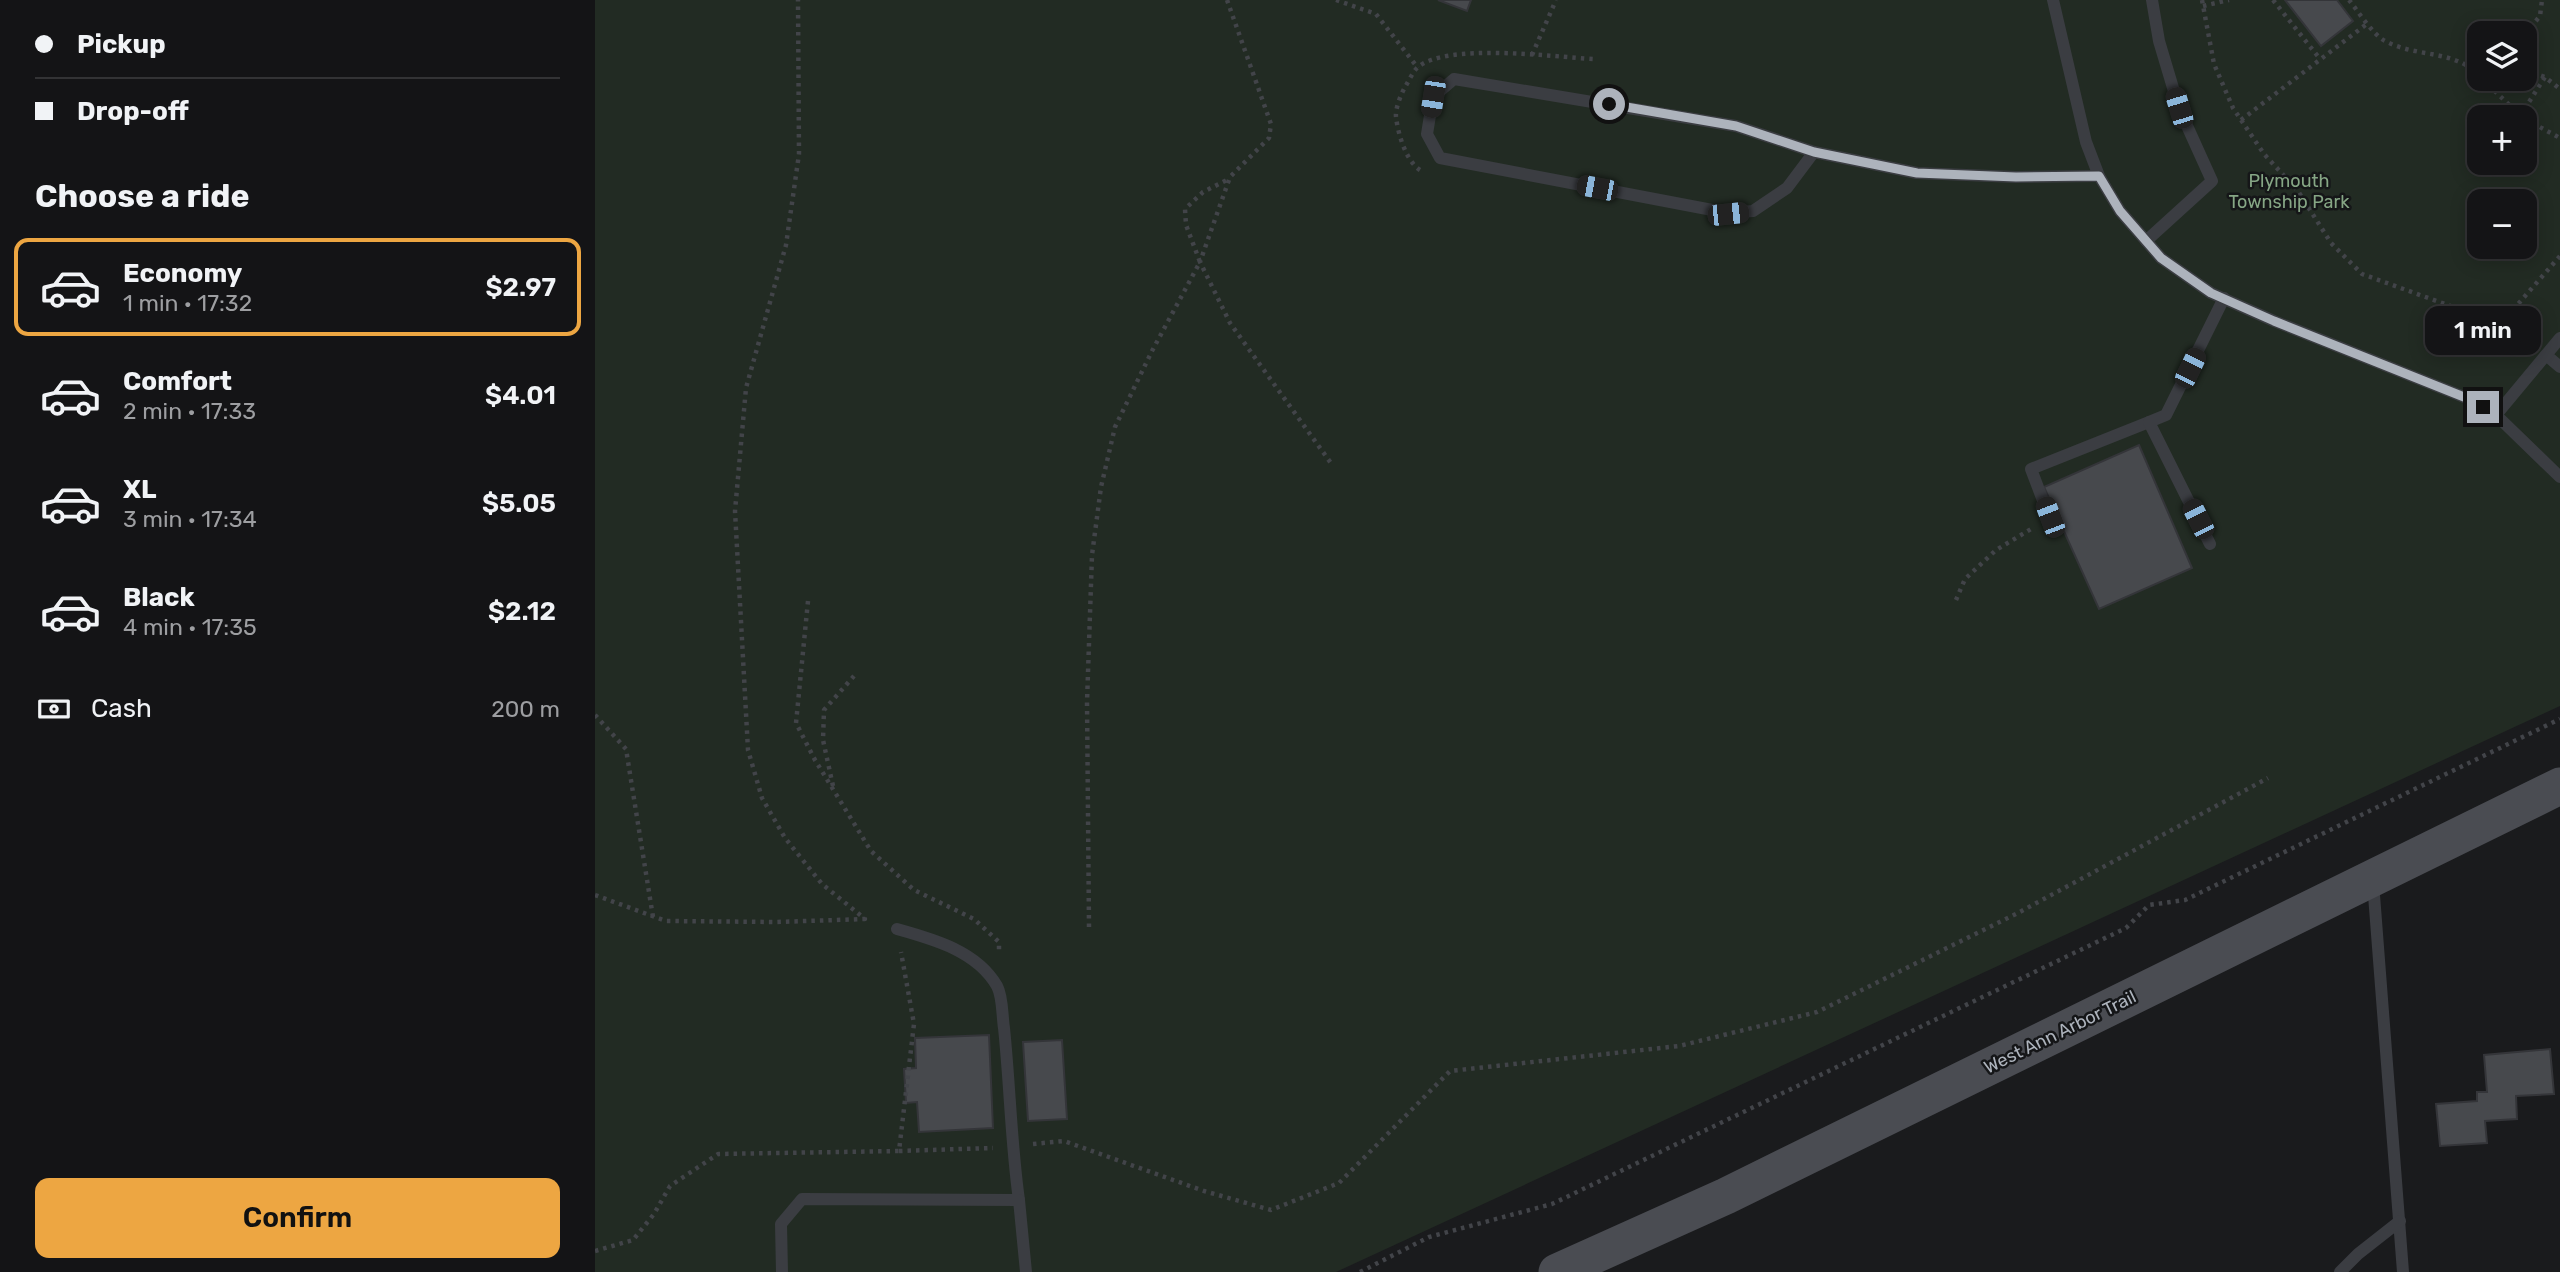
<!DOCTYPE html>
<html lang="en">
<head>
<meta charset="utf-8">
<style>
	body { margin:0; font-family:Rubik,sans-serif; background:#212123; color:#f1f3f6; height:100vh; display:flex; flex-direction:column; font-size:26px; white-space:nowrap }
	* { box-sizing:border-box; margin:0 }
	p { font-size:23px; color:#9d9ea1 }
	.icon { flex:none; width:38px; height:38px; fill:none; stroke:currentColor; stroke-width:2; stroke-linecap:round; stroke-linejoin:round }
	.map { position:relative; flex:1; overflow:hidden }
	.sheet { display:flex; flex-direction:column; background:#141416; width:595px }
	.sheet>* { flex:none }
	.guide { display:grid; align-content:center; height:154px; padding:0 35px; background:#141416 }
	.buttons { position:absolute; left:1872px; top:21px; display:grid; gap:14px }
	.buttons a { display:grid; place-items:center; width:70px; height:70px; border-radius:14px; background:#141416; box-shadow:0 4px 18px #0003,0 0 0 2px #333335; font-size:35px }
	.end { position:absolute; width:32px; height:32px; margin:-16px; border:9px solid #adb3bc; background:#111; box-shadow:0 0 0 4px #111 }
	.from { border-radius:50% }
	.bubble { position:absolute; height:49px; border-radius:14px; background:#141416; box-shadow:0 4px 18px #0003,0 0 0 2px #333335; font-size:23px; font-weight:600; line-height:49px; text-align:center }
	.car { position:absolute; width:21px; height:42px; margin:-21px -10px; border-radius:9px; box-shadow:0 0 5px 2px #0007; background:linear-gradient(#222 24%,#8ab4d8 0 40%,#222 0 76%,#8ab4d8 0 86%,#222 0) }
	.guide b { display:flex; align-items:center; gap:24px; height:66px; font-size:26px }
	.guide b+b { border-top:2px solid #333335 }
	.guide i { width:18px; height:18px; background:#f1f3f6 }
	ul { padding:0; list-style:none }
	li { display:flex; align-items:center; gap:21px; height:98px; margin:0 14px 10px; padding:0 21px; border:4px solid transparent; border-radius:14px }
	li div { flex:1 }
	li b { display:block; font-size:26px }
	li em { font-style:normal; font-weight:600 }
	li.active { border-color:#eda642 }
	li>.icon { width:63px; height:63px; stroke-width:1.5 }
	h2 { padding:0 35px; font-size:32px; line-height:84px }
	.pay { display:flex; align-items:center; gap:18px; height:77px; padding:0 35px; font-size:26px }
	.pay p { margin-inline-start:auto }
	.action { display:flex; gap:14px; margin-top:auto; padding:14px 35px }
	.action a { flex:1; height:80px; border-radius:14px; background:#eda642; color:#111; font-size:28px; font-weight:600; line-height:80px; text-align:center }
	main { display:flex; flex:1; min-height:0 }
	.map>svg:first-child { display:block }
	.green { fill:#222b23; fill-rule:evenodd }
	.building { fill:#47494d; stroke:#343539; stroke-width:2 }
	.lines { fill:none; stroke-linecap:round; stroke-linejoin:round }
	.path { stroke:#424449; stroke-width:4.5; stroke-dasharray:3.5 5; stroke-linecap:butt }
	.lane { stroke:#3b3d42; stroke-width:12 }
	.secondary { stroke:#4a4c52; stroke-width:37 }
	.route { stroke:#adb3bc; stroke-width:9 }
	.labels { text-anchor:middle; stroke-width:5; stroke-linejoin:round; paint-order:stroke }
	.park-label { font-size:18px; fill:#86a685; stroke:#151618 }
	.street-label { font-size:18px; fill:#adb3bc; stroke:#151618 }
</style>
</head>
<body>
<main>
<section class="sheet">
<div class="guide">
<b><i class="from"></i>Pickup</b>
<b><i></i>Drop-off</b>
</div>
<h2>Choose a ride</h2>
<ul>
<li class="active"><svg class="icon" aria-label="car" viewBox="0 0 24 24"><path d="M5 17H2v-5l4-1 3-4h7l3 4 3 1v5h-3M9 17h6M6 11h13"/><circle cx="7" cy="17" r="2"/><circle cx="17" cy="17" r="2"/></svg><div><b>Economy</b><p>1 min · 17:32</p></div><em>$2.97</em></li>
<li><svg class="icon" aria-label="car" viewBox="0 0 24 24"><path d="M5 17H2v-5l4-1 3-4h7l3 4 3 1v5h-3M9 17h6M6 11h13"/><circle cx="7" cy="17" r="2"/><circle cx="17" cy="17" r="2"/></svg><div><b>Comfort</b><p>2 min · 17:33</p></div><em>$4.01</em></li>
<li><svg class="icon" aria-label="car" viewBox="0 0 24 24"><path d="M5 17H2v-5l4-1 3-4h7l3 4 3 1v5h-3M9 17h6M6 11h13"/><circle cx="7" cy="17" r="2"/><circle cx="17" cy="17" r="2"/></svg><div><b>XL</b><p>3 min · 17:34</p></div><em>$5.05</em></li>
<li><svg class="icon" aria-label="car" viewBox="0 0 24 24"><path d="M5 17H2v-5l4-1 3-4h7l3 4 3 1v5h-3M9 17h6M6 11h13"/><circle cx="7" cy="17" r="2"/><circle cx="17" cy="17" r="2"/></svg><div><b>Black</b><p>4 min · 17:35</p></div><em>$2.12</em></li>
</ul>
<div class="pay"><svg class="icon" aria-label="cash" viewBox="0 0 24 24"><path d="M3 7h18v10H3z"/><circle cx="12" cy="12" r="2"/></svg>Cash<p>200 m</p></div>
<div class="action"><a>Confirm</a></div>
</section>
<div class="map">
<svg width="1965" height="1272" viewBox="0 0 1965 1272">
	<rect width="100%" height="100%" fill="#1a1b1d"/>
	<path class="green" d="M0,0h1965v706l-1224,566h-741zM1885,33h45v46h-45zM1885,117h45v46h-45zM1885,201h45v46h-45z"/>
	<g class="building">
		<path d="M843,0h33l-4,11z"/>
		<path d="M1690,0h52l16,21 -32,25z"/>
		<path d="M1544,445l53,123 -93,41 -55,-122z"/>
		<path d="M394,1035l4,93 -74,4 -2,-30 -11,1 -2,-34 12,-1 -1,-30z"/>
		<path d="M467,1040l5,79 -39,2 -5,-79z"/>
		<path d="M1955,1049l4,45 -38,2 1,23 -32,2 2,22 -47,3 -4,-42 41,-3v-9h10l-3,-37z"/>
	</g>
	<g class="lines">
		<g class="path">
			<path d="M632,0l44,124 -2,14 -39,39 -30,85 30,61 103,143"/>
			<path d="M741,0l40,14 42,54"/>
			<path d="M1607,0l12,64 19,44 31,46 34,37 33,52 31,31 116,42 20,11 62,-71"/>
			<path d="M1678,0l47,59"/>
			<path d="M1754,0c9,11 24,35 36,41 32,17 69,8 95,35"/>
			<path d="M1608,6l26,-6"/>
			<path d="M1930,34l15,-18 2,-16"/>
			<path d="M937,55l24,-55"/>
			<path d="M1930,70l20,7 15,12"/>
			<path d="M1887,79l40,38"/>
			<path d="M1925,116l25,-39"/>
			<path d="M1930,119l35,19"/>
			<path d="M1646,120l127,-97"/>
			<path d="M825,170c-14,-9 -22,-36 -24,-53 -1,-8 5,-23 9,-30 4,-6 7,-14 12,-19 28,-26 137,-11 176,-9"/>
			<path d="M1361,600l9,-21 31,-29 35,-21"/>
			<path d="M213,601l-12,122 19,37 56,91 43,39 60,29 25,23v10"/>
			<path d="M0,715l31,34 27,168"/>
			<path d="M238,786l-10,-46 1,-30 30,-34"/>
			<path d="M0,895l71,26 111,1 88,-3 -43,-35 -37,-46 -23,-40 -14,-48 -13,-239 11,-123 40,-143 13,-91 -1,-154"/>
			<path d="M494,927l-2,-225 5,-147 9,-68 14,-60 37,-76 48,-89 -14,-37 -1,-16 18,-17 26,-13"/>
			<path d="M438,1144l31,-3 140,50 67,19 68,-27 111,-112 229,-25 138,-34 199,-98 252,-136"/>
			<path d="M304,1151l94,-3"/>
			<path d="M0,1251l38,-11 21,-26 16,-28 48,-32 181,-3 15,-127 -13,-72"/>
			<path d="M765,1272l69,-35 123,-33 574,-276 23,-23 36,-5 375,-181"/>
		</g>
		<g class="lane">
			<path d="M1458,0l33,142 13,34 21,35 41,47 50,35 63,28 195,78 27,16 64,62"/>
			<path d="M1219,152l-27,36 -34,23 -25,2 -288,-55 -13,-24 6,-37 21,-18 282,47 78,26 103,21 99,4 83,-1"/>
			<path d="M1551,241l66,-60 -33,-73 -20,-67 -7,-41"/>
			<path d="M1951,355l14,12"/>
			<path d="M1901,415l64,-77"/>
			<path d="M1458,527l-22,-58 118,-47"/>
			<path d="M1615,544l-61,-122 17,-7 58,-117"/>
			<path d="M1778,882l30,390"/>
			<path d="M302,929c36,10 80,22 100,57 6,11 5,30 7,42 6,58 7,115 15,172"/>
			<path d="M187,1272l-1,-48 21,-25 217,1 7,72"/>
			<path d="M1745,1272l18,-18 42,-33"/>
		</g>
		<path class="secondary" d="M962,1272l169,-76 834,-410"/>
	</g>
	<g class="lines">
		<path class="route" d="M1014,104l127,22 78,26 103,21 99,4 83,-1 21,35 41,47 50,35 63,28 195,78 14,8"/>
	</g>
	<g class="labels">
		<g class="park-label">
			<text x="1694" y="187">Plymouth<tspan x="1694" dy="21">Township Park</tspan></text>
		</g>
		<g class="street-label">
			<text transform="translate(1465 1032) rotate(-26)" y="6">West Ann Arbor Trail</text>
		</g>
	</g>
</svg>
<div class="buttons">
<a><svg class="icon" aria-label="layers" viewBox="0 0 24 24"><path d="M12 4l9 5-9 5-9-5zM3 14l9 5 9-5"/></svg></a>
<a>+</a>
<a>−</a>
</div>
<i class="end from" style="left:1014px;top:104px"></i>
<i class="end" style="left:1888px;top:407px"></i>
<div class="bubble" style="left:1830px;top:306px;width:116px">1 min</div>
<i class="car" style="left:838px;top:97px;rotate:189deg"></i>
<i class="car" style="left:1584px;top:108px;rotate:343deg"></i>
<i class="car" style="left:1002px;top:188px;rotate:281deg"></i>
<i class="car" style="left:1133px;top:214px;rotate:84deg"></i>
<i class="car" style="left:1595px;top:368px;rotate:26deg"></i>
<i class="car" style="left:1455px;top:517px;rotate:339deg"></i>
<i class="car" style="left:1603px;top:519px;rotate:333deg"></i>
</div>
</main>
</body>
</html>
